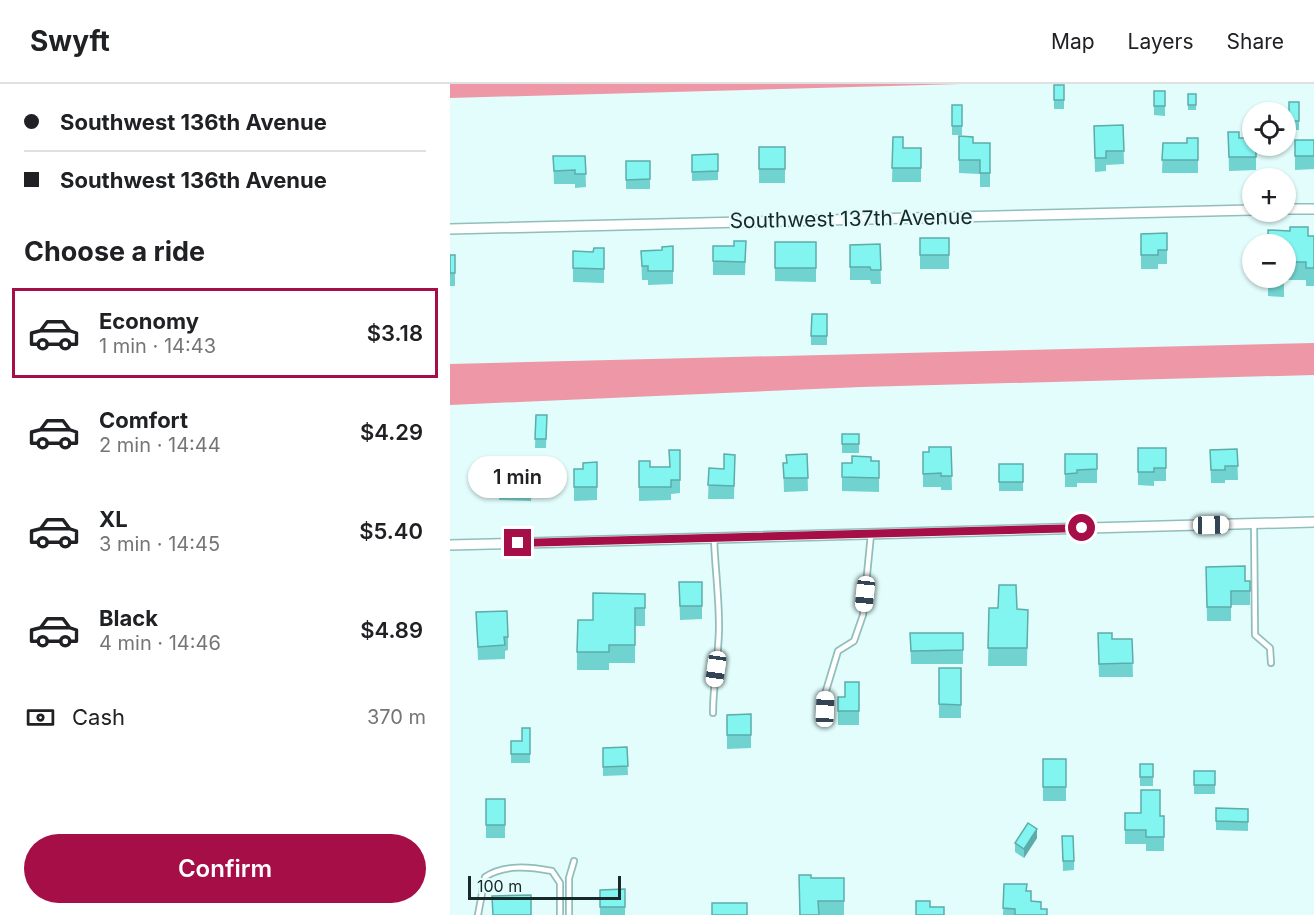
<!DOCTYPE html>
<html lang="en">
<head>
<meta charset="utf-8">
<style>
	body { margin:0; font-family:Inter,sans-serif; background:#f2f2f2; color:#202124; height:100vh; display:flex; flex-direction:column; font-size:22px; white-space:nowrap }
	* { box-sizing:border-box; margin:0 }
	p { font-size:20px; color:#757577 }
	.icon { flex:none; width:33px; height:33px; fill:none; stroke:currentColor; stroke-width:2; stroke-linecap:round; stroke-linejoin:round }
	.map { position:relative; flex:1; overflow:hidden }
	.panel { display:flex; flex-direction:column; background:#fff; width:450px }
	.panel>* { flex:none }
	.top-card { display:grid; align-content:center; height:132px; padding:0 24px; background:#fff }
	.fabs { position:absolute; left:792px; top:18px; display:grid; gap:12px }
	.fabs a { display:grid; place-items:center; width:54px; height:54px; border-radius:50%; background:#fff; box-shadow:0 2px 4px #0004; font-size:30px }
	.scale { position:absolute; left:18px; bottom:15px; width:153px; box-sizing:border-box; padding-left:6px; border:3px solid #172928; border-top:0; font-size:16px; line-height:21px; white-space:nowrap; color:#172928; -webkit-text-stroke:4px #e2fdfc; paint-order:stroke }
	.end { position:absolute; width:27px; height:27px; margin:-14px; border:8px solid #a50e47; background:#fff; box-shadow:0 0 0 3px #fff }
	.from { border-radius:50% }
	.bubble { position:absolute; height:42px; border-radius:21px; background:#fff; box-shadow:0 2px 4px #0004; font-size:20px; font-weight:600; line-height:42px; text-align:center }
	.car { position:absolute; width:18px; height:36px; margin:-18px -9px; border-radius:8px; box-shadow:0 0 4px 2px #0007; background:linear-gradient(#fff 24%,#345 0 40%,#fff 0 76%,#345 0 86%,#fff 0) }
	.top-card b { display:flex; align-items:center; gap:21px; height:57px; font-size:22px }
	.top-card b+b { border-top:2px solid #e0e0e0 }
	.top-card i { width:15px; height:15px; background:#202124 }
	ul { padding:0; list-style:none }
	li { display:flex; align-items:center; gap:18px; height:90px; margin:0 12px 9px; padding:0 12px; border:3px solid transparent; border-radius:0px }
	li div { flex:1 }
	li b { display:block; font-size:22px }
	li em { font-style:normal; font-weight:600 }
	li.active { border-color:#a50e47 }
	li>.icon { width:54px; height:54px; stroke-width:1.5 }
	h2 { padding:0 24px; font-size:27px; line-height:72px }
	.pay { display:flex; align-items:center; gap:15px; height:66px; padding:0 24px; font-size:22px }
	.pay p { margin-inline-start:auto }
	.primary-button { display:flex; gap:12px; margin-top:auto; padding:12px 24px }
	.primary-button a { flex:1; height:69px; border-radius:36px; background:#a50e47; color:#fff; font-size:24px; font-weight:600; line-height:69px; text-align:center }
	header { display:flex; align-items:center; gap:36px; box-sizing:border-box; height:84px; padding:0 30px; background:#fff; border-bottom:2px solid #e0e0e0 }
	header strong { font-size:28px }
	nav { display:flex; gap:33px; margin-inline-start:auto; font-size:21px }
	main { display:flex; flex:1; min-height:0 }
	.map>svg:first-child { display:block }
	.water { fill:#ed97a7 }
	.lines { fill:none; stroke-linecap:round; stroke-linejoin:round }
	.service-casing { stroke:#91bebb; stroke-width:8 }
	.minor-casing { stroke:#91bebb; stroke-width:12 }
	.service { stroke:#fff; stroke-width:4.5 }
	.minor { stroke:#fff; stroke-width:9 }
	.wall { fill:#71d3cf }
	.shaded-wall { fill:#5caca9 }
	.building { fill:#83f5f1; stroke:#5caca9; stroke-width:1.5 }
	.route { stroke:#a50e47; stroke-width:8 }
	.labels { text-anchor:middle; stroke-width:4.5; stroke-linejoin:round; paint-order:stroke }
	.street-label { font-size:21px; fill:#172928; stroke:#e2fdfc }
</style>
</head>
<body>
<header>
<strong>Swyft</strong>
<nav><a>Map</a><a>Layers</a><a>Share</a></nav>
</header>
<main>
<section class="panel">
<div class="top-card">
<b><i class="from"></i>Southwest 136th Avenue</b>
<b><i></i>Southwest 136th Avenue</b>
</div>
<h2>Choose a ride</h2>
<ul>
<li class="active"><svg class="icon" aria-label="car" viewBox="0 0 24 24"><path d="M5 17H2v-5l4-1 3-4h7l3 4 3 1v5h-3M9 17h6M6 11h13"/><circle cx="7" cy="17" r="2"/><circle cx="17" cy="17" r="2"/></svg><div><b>Economy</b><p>1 min · 14:43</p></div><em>$3.18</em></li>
<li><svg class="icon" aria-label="car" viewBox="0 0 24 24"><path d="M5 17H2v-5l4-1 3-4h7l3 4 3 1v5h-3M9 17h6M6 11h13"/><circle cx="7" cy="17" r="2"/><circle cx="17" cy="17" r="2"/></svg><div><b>Comfort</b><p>2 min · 14:44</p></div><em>$4.29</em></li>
<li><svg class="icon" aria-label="car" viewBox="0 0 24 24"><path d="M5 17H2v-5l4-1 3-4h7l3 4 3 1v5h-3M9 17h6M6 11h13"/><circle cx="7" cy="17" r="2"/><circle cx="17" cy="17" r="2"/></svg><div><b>XL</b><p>3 min · 14:45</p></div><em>$5.40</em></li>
<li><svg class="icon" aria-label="car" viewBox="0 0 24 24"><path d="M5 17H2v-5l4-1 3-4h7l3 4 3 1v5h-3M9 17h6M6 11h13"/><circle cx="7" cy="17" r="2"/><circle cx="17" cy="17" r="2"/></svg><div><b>Black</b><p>4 min · 14:46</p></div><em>$4.89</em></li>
</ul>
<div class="pay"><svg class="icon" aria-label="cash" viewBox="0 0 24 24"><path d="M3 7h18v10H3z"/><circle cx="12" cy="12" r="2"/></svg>Cash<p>370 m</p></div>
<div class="primary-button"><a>Confirm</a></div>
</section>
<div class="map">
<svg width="864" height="831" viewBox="0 0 864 831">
	<rect width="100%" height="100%" fill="#e2fdfc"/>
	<g class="water">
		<path d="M0,0h511l-511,14z"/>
		<path d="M864,259v32l-453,12 -411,18v-41z"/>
	</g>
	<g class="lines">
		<g class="service-casing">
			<g id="service">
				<path d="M804,440l1,111 15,13 1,15"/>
				<path d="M375,625v-15l13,-43 16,-10 9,-26 8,-81"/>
				<path d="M263,629c0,-29 6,-58 6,-87 0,-30 -4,-59 -5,-88"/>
				<path d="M28,831l7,-38c19,-13 45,-10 67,-6l8,12v32"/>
				<path d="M119,831v-37l5,-17"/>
			</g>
		</g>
		<g class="minor-casing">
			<g id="minor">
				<path d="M836,125h28"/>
				<path d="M0,145l802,-19"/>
				<path d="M0,461l864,-23"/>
			</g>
		</g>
		<use href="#service" class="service"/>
		<use href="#minor" class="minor"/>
	</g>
	<g class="wall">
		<rect x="604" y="1" width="10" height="24"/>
		<path d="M704,7h11v25l-11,-1z"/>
		<rect x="738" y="10" width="8" height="16"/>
		<path d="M849,18v28h-10v-9z"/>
		<rect x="502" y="21" width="10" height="30"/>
		<path d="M673,41l1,39 -18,1v6l-11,1 -1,-46z"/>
		<path d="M778,48l11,6 17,8v24l-27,1z"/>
		<path d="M509,52l14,7h17v44h-10v-13l-21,-1z"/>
		<path d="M443,53l10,11h18v34h-29z"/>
		<path d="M748,54v35h-36l1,-30h24z"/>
		<path d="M845,56h19v29l-19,1z"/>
		<rect x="309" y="63" width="26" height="36"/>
		<path d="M268,70v26l-26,1v-26z"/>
		<path d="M103,72h32l1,31 -11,1v-4h-21z"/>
		<rect x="176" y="77" width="24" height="28"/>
		<path d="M717,149v31h-9v5h-17v-35z"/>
		<path d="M858,152h6v50h-8v-6h-22v17l-16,-1v-18h18v-34z"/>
		<rect x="470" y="154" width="29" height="31"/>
		<path d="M296,157l-1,34h-32v-29h21z"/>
		<path d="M325,158h41v40l-41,-1z"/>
		<path d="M430,160l1,40h-10l-1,-4h-20v-35z"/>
		<path d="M223,162v38l-25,1v-5h-6l-1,-29 21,-1z"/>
		<path d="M154,164v35l-31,-1v-31l20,1z"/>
		<rect x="0" y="171" width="5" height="31"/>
		<path d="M377,230v31h-16v-9z"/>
		<path d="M86,331h11l-1,33h-11z"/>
		<rect x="392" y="350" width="17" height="19"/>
		<path d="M501,363l1,43h-11v-3h-18v-35h6z"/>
		<path d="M688,364h28v33h-12v5l-16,-1z"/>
		<path d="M787,365l1,31h-13v3h-14l-1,-33z"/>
		<path d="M230,366v43l-9,1v6l-32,1v-40l11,6h19z"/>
		<path d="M357,370l1,37 -24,1 -1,-29h3z"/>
		<path d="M615,370l32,15v14h-20v4h-12z"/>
		<path d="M285,371l-1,44h-26l1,-31 15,1z"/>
		<path d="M421,377h8v31l-37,-1v-28h10z"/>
		<path d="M147,378v38l-23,1v-32h9z"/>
		<path d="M49,379l33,1 -1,37 -32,-1z"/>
		<rect x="549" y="380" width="24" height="27"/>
		<path d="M756,483l39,14h5v24h-19v16h-24z"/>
		<path d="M229,498l23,24v13l-22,1z"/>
		<path d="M195,510v32h-10v37h-26v7h-32v-18l16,-32z"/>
		<path d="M539,524l39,2 -1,56h-39z"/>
		<path d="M26,528l32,25v13l-3,1v8l-27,1z"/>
		<path d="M460,549h53v31h-52z"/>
		<path d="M662,555h20l1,38h-34l-1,-30z"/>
		<path d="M511,584v50h-22v-14z"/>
		<path d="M409,598v43h-21v-28h7z"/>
		<path d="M301,630v34l-24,1v-34z"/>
		<path d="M80,644v35h-19v-22h11z"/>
		<path d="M177,663l1,28 -25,1v-28z"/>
		<rect x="593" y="675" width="23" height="42"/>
		<path d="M703,680v22h-13v-9z"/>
		<rect x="744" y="687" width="21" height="23"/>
		<rect x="36" y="715" width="19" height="39"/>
		<path d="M766,724l32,1v22l-32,-1z"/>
		<path d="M675,729l39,3v35h-18v-7h-21z"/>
		<path d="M612,752l12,25v9l-11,1z"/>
		<path d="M587,754l-13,20 -9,-6v-9z"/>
		<path d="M361,794h33v37h-45z"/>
		<path d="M554,800l22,7 5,10 16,14h-44z"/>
		<path d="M175,805v26h-25v-25z"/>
	</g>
	<path class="shaded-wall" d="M587,745v9l-13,20v-9z"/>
	<g class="building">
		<rect x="604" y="1" width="10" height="15"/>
		<rect x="704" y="7" width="11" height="15"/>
		<rect x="738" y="10" width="8" height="11"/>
		<rect x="839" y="18" width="10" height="19"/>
		<rect x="502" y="21" width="10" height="21"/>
		<path d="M673,41l1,26h-18v7h-11l-1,-32z"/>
		<path d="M778,48h11v6h13v8h4v11h-27z"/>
		<path d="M509,52l14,1v6h17v30h-10v-13h-21z"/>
		<path d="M443,53h10v11h18v20h-29z"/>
		<path d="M737,54h11v22h-36l1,-17h24z"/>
		<rect x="845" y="56" width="19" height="16"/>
		<rect x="309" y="63" width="26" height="22"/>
		<path d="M268,70v17l-26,1v-17z"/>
		<path d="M103,72h32l1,18h-11v-4l-21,1z"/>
		<path d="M176,77h24v18l-24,1z"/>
		<path d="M840,143h18v9h6v32h-8v-6h-20v-18h-18v-14l22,1z"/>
		<path d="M717,149v17h-9v5h-17v-21z"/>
		<rect x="470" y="154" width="29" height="17"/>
		<path d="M284,157h12l-1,21 -32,-1v-15h21z"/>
		<rect x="325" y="158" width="41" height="26"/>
		<path d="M430,160l1,26h-10l-1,-3h-20v-22z"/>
		<path d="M223,162v25h-25v-5h-6l-1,-15 21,-1v-3z"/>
		<path d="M144,164h10v21l-31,-1v-17l20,1z"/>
		<rect x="0" y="171" width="5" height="18"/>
		<rect x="818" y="194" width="16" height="1"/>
		<path d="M362,230h15v22h-16z"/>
		<path d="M86,331h11l-1,24h-11z"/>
		<rect x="392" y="350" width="17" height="10"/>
		<path d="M479,363h22l1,29h-11v-3l-18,1v-22h6z"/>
		<path d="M688,364h28v20h-12v4h-16z"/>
		<path d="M787,365l1,17h-13v4h-14l-1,-20z"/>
		<path d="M219,366h11v30h-9v7h-32v-26h11v6h20z"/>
		<path d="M274,370l11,1 -1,31 -26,-1 1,-17 15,1z"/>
		<path d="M357,370l1,24h-24l-1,-15h4l-1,-8z"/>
		<path d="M615,370h32v15l-20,1v3l-12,1z"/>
		<path d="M402,372l19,1v4h8v17l-37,-1v-14h10z"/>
		<path d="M147,378v25h-23v-18h9v-6z"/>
		<path d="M49,379l33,1 -1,23 -32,-1z"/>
		<rect x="549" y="380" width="24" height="18"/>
		<path d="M795,482v15h5v10h-19v16h-24l-1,-40z"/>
		<path d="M229,498h23v24h-22z"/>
		<path d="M549,501h17l1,24 11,1 -1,38h-39l1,-40h9z"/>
		<path d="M143,509l52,1v14h-10v37h-26v7h-32l1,-32h15z"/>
		<path d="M57,527l1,26h-4l1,8 -27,2 -2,-35z"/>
		<path d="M460,549h53v17l-52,1z"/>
		<path d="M648,549h14v6h20l1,24 -34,1z"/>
		<path d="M489,584h22v37l-22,-1z"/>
		<path d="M395,598h14v29h-21v-14h7z"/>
		<path d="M301,630v21h-24v-20z"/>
		<path d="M72,644h8v26h-19v-13h11z"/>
		<path d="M177,663l1,19 -25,1v-19z"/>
		<rect x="593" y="675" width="23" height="28"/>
		<rect x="690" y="680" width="13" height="13"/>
		<rect x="744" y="687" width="21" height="14"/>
		<path d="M691,706h19v26h4v21h-18v-7h-21v-17h16z"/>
		<rect x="36" y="715" width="19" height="26"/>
		<path d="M766,724l32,1v13l-32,-1z"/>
		<path d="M578,739l9,6 -13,20 -9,-6z"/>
		<path d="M612,752h11l1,25h-11z"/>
		<path d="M349,791h12v3h33v23h-26l1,14h-19z"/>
		<path d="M554,800h23l-1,7h5v10l10,1v7h6v6h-32v-6l-12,-1z"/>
		<path d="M175,805v18h-25v-17z"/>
		<path d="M81,811v20h-38l-1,-19z"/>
		<path d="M466,817h14v6h14v8h-28z"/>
		<rect x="262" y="819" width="35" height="12"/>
	</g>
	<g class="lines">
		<path class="route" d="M68,459l564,-15"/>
	</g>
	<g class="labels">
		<g class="street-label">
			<text transform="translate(401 135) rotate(-1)" y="7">Southwest 137th Avenue</text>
		</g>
	</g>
</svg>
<div class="fabs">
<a><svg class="icon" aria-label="locate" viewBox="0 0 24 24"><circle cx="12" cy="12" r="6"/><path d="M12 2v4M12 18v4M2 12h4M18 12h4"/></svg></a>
<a>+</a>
<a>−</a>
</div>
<div class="scale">100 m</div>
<i class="end from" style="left:632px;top:444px"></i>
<i class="end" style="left:68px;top:459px"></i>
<div class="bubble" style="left:18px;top:372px;width:99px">1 min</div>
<i class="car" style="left:761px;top:441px;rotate:89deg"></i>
<i class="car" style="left:415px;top:510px;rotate:186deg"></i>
<i class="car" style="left:266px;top:585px;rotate:188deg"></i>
<i class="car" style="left:375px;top:625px;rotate:2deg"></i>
</div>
</main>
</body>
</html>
